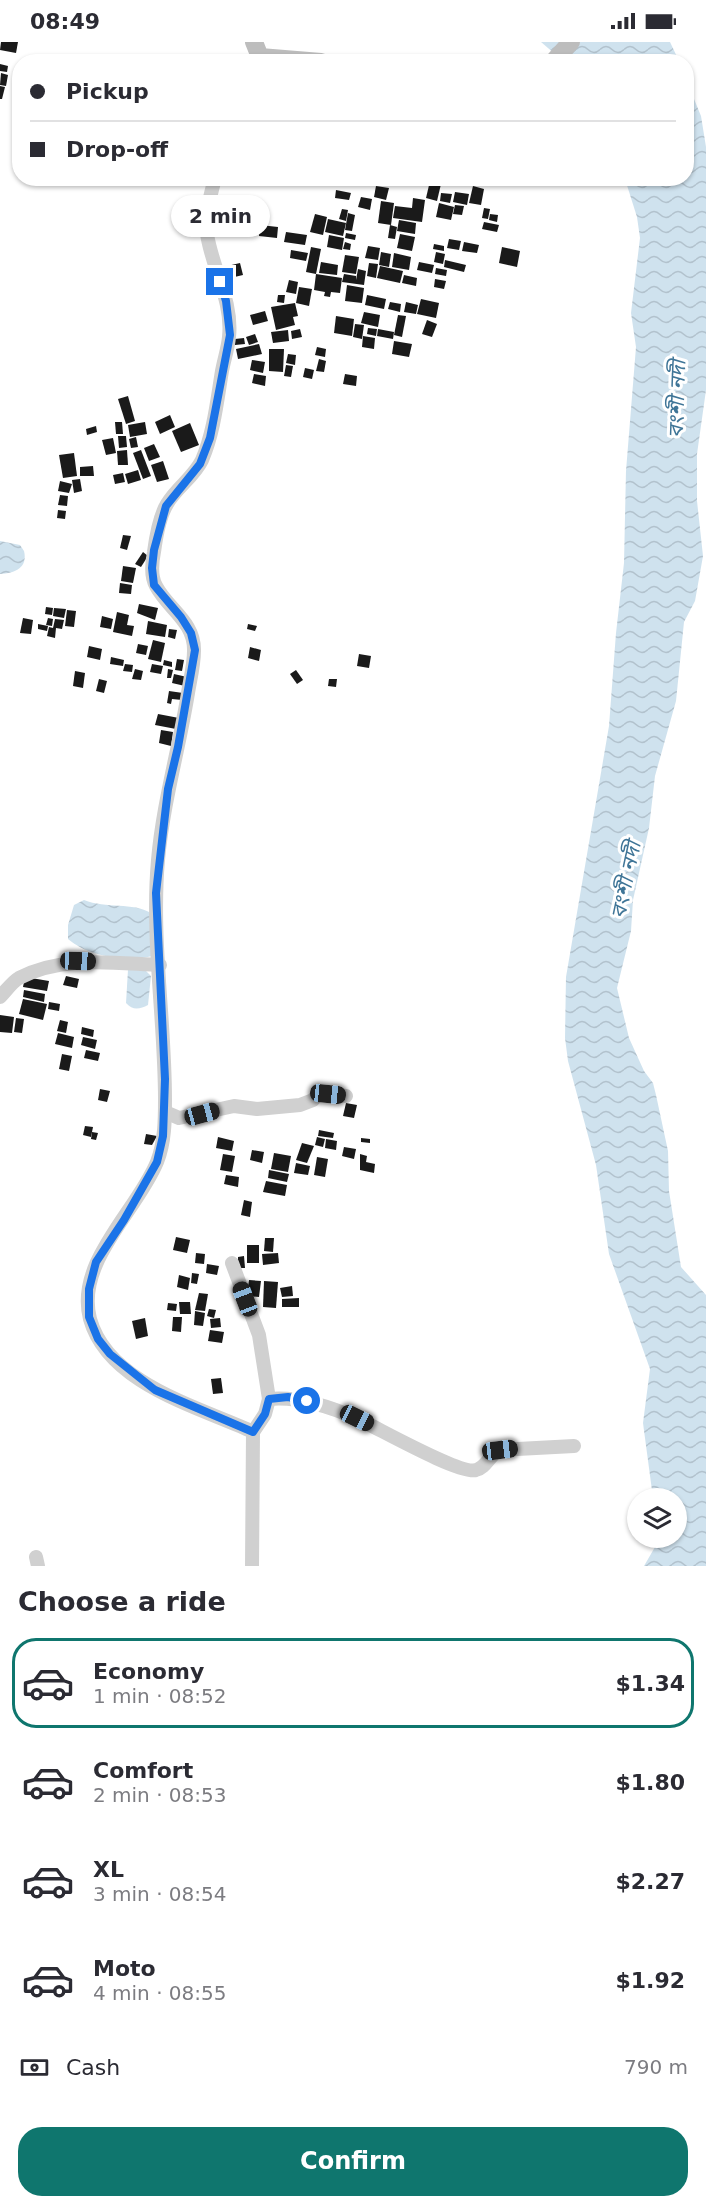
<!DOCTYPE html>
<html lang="en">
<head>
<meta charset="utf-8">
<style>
	body { margin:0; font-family:"DejaVu Sans","Noto Sans Bengali",sans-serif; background:#f7f7f7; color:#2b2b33; height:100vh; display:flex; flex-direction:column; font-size:22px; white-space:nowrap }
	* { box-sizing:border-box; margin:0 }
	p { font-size:20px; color:#7c7c81 }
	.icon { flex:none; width:33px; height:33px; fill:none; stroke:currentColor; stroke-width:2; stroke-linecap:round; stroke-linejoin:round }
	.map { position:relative; height:1524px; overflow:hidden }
	.sheet { display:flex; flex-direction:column; background:#fff; flex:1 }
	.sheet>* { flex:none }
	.guide { position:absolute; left:12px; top:12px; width:682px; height:132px; border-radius:24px; box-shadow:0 2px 4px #0004; display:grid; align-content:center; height:132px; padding:0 18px; background:#fff }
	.buttons { position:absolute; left:627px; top:1446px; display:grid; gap:12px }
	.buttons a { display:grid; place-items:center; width:60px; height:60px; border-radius:50%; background:#fff; box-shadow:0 2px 4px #0004; font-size:30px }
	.end { position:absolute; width:27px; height:27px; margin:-14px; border:8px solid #1a73e8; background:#fff; box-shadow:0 0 0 3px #fff }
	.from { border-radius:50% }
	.bubble { position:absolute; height:42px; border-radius:21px; background:#fff; box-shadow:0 2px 4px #0004; font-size:20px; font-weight:800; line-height:42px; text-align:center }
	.car { position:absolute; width:18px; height:36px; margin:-18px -9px; border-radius:8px; box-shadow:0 0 4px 2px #0007; background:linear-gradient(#222 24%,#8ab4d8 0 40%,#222 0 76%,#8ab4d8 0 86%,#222 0) }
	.guide b { display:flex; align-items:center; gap:21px; height:57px; font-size:22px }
	.guide b+b { border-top:2px solid #e1e1e2 }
	.guide i { width:15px; height:15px; background:#2b2b33 }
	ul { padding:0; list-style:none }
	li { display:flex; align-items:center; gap:18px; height:90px; margin:0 12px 9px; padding:0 6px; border:3px solid transparent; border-radius:24px }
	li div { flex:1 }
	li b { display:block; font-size:22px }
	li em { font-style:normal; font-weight:800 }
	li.selected { border-color:#0f766e }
	li>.icon { width:54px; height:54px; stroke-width:1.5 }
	h2 { padding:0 18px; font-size:27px; line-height:72px }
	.pay { display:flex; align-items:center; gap:15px; height:66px; padding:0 18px; font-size:22px }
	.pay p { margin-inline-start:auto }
	.primary-button { display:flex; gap:12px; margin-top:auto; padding:12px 18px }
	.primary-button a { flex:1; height:69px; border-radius:24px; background:#0f766e; color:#fff; font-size:24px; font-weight:800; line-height:69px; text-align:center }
	.status { display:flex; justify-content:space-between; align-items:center; height:42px; padding:0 30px; background:#fff; direction:ltr }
	.status svg { height:16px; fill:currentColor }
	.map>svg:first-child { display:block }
	.water { fill:url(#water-waves) }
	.building { fill:#1a1a1a }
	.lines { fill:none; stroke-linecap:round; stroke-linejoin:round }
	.street { stroke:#d0d0d0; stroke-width:14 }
	.secondary { stroke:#bdbdbd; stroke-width:18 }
	.route { stroke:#1a73e8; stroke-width:8 }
	.labels { text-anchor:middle; stroke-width:6; stroke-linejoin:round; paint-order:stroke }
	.water-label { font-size:21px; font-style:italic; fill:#3f7597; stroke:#fff }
</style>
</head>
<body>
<div class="status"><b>08:49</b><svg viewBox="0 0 49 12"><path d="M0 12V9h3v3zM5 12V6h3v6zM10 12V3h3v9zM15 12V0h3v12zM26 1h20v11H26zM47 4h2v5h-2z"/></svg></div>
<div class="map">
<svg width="706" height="1524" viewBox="0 0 706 1524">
	<defs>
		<pattern id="water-waves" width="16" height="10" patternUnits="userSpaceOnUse" patternTransform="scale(1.5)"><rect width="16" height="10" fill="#cfe2ee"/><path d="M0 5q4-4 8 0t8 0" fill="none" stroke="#b2c2cd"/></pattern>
	</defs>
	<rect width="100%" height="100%" fill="#fff"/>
	<g class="water">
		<path d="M541,0h129l9,19h-116z"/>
		<path d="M687,40l14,34 5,31v243l-9,64v47l6,55 -8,45 -11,21 -8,79 -21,75 -6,52 -16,72 -2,31 -14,57 12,50 15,33 9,12 3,12 12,56 1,40 12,76 25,28v271h-62l11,-19v-9h21v-40h-23l-10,-75 7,-54 -41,-115 -13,-89 -28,-104 -3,-23 1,-61 43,-251 7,-93 8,-70 2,-92 10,-124 -5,-34 9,-75 -3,-21 -12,-38 62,-1z"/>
		<path d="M0,499l20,4 4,6c4,17 -9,22 -24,23z"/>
		<path d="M84,858c22,9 49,2 67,13l1,43c-26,7 -64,0 -84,-17v-14l6,-20z"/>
		<path d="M133,926h10l8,8 -3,29c-8,4 -15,6 -22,-2l2,-33z"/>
	</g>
	<g class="building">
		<path d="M1,0h17l-2,11 -16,-3z"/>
		<path d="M0,22l8,2 -1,6 -7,-1z"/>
		<path d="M1,31l7,2 -2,11 -6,-1z"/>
		<path d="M0,44l5,1 -3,12h-2z"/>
		<path d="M14,90l6,1v10l-8,-1z"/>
		<path d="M382,136h15l-1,4z"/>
		<path d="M430,139l11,3 -4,17 -11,-3z"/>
		<path d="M376,144l13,2 -3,12 -12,-3z"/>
		<path d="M473,144l11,3 -3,16 -12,-2z"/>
		<path d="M336,148l15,3 -2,7 -14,-2z"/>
		<path d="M455,150l14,2 -2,11 -14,-3z"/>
		<path d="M441,151l11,1 -2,9 -10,-2z"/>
		<path d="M361,155l11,2 -2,11 -12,-3z"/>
		<path d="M413,156l12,2 -3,22 -29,-4 2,-12 17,2z"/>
		<path d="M381,159l13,2 -3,22 -13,-2z"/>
		<path d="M439,161l15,4 -3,13 -15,-3z"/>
		<path d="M455,163l9,1 -2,9 -9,-1z"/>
		<path d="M484,166l6,1 -2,10 -6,-1z"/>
		<path d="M342,167l6,1 -2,11 -7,-2z"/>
		<path d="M257,170l8,2 -2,10 -8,-2z"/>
		<path d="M348,171l7,2 -3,16 -7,-1z"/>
		<path d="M315,172l12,3 -4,18 -13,-3z"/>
		<path d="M490,172l8,1 -1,7 -8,-2z"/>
		<path d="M328,177l18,4 -3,13 -18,-4z"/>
		<path d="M399,178l17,3 -1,11 -18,-3z"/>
		<path d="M484,180l15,3 -2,7 -15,-3z"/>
		<path d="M260,183l18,2 -1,11 -18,-2z"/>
		<path d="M390,183l7,2 -2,12 -7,-1z"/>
		<path d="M286,190l21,3 -2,10 -21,-3z"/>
		<path d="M346,191l10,2 -1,5 -10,-2z"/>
		<path d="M400,192l15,3 -3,14 -15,-3z"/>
		<path d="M329,193l15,3 -2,12 -15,-3z"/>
		<path d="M449,197l12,2 -2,9 -12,-2z"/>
		<path d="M345,200l6,2 -1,6 -7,-1z"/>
		<path d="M464,200l15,3 -2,8 -15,-2z"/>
		<path d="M434,202l10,2v5l-11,-2z"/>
		<path d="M368,204l12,2 -2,12 -13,-2z"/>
		<path d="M311,205l10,2 -5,25 -10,-2z"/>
		<path d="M502,205l18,4 -3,16 -18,-4z"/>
		<path d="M291,208l17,3 -2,8 -16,-3z"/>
		<path d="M381,210l10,2 -2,13 -10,-2z"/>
		<path d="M436,210l9,2 -2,10 -9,-2z"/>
		<path d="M394,211l17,4 -2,13 -17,-3z"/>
		<path d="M345,213l14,2 -3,17 -14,-2z"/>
		<path d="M445,218l21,5 -2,7 -20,-5z"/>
		<path d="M321,220l17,3 -1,10 -18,-2z"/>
		<path d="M419,220l15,3 -2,8 -15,-3z"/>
		<path d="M240,221l3,12 -17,4 -3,-12z"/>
		<path d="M369,221l9,1 -2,14 -9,-2z"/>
		<path d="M380,224l23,5 -3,12 -23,-5z"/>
		<path d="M436,226l11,2 -1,6 -11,-2z"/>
		<path d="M358,227l8,2 -2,14 -22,-3 2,-8 12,2v4z"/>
		<path d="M316,232l26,4 -2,15 -9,-1 -1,5 -6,-1 1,-4 -11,-2z"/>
		<path d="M404,233l13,3 -1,8 -14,-3z"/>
		<path d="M435,237l11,2 -2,8 -10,-2z"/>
		<path d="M289,238l9,2 -2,12 -10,-2z"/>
		<path d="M347,243l17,3 -2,15 -17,-2z"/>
		<path d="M299,245l13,2 -3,17 -13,-3z"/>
		<path d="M278,253h7l-1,8 -7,-1z"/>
		<path d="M367,253l19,4 -2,10 -19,-4z"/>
		<path d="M421,257l18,4 -3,15 -19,-4z"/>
		<path d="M390,260l11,2 -1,8 -12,-3z"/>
		<path d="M406,260l12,3 -2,9 -12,-2z"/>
		<path d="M295,261l3,13 -5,1 2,8 -19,5 -5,-23z"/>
		<path d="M265,269l3,10 -15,4 -3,-10z"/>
		<path d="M364,270l16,3 -2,12 -17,-4z"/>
		<path d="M398,273l8,1 -4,21 -8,-2z"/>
		<path d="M336,274l18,3 -2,17 -18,-3z"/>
		<path d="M427,278l10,4 -5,13 -10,-3z"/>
		<path d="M355,282l9,1 -2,14 -9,-2z"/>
		<path d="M368,286l9,1 -1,7 -9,-2z"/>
		<path d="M300,287l2,8 -10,2 -1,-8z"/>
		<path d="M378,287l16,3 -1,7 -16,-3z"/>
		<path d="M288,288l1,11 -16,2 -2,-11z"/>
		<path d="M255,292l3,8 -9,3 -3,-8z"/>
		<path d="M363,294l12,2 -1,11 -12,-2z"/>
		<path d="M244,296l1,6 -10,1v-6z"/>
		<path d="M394,299l18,3 -3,13 -17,-3z"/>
		<path d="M259,302l3,10 -24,5 -2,-10z"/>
		<path d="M317,305l9,2 -1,8 -10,-2z"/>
		<path d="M269,307h15l-1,23 -14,-1z"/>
		<path d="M288,312l8,1 -1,10 -9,-2z"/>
		<path d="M319,317l7,2 -2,11 -8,-1z"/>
		<path d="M252,318l13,2 -2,11 -13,-3z"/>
		<path d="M286,323l7,1 -2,11 -7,-1z"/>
		<path d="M305,326l9,2 -2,9 -9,-2z"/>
		<path d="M254,332l12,2 -1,10 -13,-3z"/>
		<path d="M345,332l12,2 -1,10 -13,-2z"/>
		<path d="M128,354l7,25 -9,3 -8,-25z"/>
		<path d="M170,373l5,12 -15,7 -5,-12z"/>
		<path d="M115,380h7l1,12h-7z"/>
		<path d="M145,380l2,12 -17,3 -2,-12z"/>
		<path d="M190,381l9,22 -18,7 -9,-21z"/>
		<path d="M96,384l1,6 -10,3 -1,-6z"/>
		<path d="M118,394h8l1,11 -8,1z"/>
		<path d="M136,395l2,10 -7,1 -2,-9z"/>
		<path d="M113,396l3,15 -10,2 -4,-15z"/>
		<path d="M154,402l6,13 -11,4 -5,-13z"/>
		<path d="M127,408l1,15h-10l-1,-14z"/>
		<path d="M141,408l10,26 -8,3 -10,-26z"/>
		<path d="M74,411l3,23 -14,2 -4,-23z"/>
		<path d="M163,419l6,18 -12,3 -6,-17z"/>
		<path d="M93,424l1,10h-14v-9z"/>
		<path d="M138,428l3,10 -13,4 -3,-10z"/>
		<path d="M123,431l2,9 -10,2 -2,-9z"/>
		<path d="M80,437l2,12 -8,2 -2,-13z"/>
		<path d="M60,439l12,3 -3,9 -11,-2z"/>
		<path d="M60,453l8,1 -1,10 -9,-1z"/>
		<path d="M58,468l8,1 -1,8 -8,-1z"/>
		<path d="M123,493l8,1 -4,14 -7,-2z"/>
		<path d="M143,510l5,4 -7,11 -6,-3z"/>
		<path d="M123,524l13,2 -3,15 -12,-2z"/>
		<path d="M120,541l12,2 -1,9 -12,-1z"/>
		<path d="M139,562l19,4 -3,12 -18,-7z"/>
		<path d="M46,565l7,1 -1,7 -7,-1z"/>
		<path d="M54,566l12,1 -2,9 -11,-2z"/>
		<path d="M67,568l9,1 -2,16 -9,-1z"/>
		<path d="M117,570l12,3 -2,10 7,1 -2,10 -19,-4z"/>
		<path d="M102,574l11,3 -2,10 -11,-2z"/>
		<path d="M23,576l10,2 -2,14 -11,-1z"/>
		<path d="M48,576l5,1 -1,7 -6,-1z"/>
		<path d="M55,577l9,1 -2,9 -6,-1 -1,10 -8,-2 2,-9 4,1z"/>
		<path d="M148,579l19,4 -2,12 -19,-3z"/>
		<path d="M38,582l10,2 -1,5 -9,-2z"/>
		<path d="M248,582l9,2 -2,5 -8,-2z"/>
		<path d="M169,587l8,1 -2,9 -7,-2z"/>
		<path d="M153,598l12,3 -4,19 -13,-3z"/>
		<path d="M138,602l10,2 -2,9 -10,-2z"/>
		<path d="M89,604l13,3 -2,11 -13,-3z"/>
		<path d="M250,605l11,3 -2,11 -11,-3z"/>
		<path d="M359,612l12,2 -2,12 -12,-2z"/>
		<path d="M111,615l13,3 -1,6 -13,-2z"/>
		<path d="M177,617l7,1 -2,11 -7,-1z"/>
		<path d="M164,618l8,2v5l-9,-2z"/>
		<path d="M125,622l8,1 -1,7 -9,-1z"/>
		<path d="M152,622l11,2 -2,8 -11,-2z"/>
		<path d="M135,627l8,2 -2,9 -9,-1z"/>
		<path d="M168,627l5,1 -2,8h-4z"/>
		<path d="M296,628l7,10 -6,4 -7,-10z"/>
		<path d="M75,629l10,2 -2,15 -10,-2z"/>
		<path d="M174,632l13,3 -2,9 -13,-3z"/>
		<path d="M99,637l8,2 -3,12 -8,-2z"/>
		<path d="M329,637h8l-1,8 -8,-1z"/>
		<path d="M169,649l14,2 -1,7 -10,-1 -1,5 -4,-1z"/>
		<path d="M158,672l21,4 -3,11 -21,-4z"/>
		<path d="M161,688l12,2 -2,14 -12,-3z"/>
		<path d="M66,934l13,3 -2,9 -14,-3z"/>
		<path d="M25,935l24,4 -2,10 -24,-4z"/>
		<path d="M24,948l21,4 -1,8 -21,-5z"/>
		<path d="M23,957l24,5 -4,16 -24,-6z"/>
		<path d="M49,960l11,2 -1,7 -11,-2z"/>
		<path d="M0,973l14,2 -2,16 -12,-1z"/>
		<path d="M16,976l8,1 -2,14 -8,-1z"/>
		<path d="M60,978l8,2 -2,11 -9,-2z"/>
		<path d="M82,985l12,3 -1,7 -12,-3z"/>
		<path d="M58,991l16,4 -2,11 -17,-4z"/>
		<path d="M83,995l14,3 -2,9 -14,-4z"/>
		<path d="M86,1008l14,3 -2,8 -14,-3z"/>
		<path d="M62,1012l10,2 -3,15 -10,-2z"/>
		<path d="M100,1047l10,2 -3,11 -9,-2z"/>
		<path d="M346,1061l11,2 -3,13 -11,-2z"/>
		<path d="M85,1084l8,1 -2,10 -8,-2z"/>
		<path d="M319,1088l15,3 -1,5 -15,-2z"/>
		<path d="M92,1090l6,1 -2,7 -5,-1z"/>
		<path d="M146,1092l11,2 -5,9 -8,-1z"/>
		<path d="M218,1095l16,4 -2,10 -16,-3z"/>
		<path d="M317,1095l8,2 -2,8 -8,-2z"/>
		<path d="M361,1096l9,1v4l-9,-1z"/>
		<path d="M326,1097l11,2 -1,9 -11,-2z"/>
		<path d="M302,1101l12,3 -7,17 -11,-3z"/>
		<path d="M344,1105l12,2 -2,10 -12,-3z"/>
		<path d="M252,1108l12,2 -2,11 -12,-3z"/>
		<path d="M274,1111l17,3 -3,16 -17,-3z"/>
		<path d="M223,1112l12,2 -3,16 -12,-2z"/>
		<path d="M360,1112l7,2 -1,6 9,2 -1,9 -14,-3z"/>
		<path d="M317,1115l11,2 -3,18 -11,-2z"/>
		<path d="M296,1121l14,3 -2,9 -14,-2z"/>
		<path d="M269,1128l20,4 -2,8 -19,-4z"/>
		<path d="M226,1133l13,2 -1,10 -14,-3z"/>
		<path d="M266,1139l21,4 -2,11 -22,-4z"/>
		<path d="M244,1158l8,2 -2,15 -9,-2z"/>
		<path d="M176,1195l14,3 -3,13 -14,-3z"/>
		<path d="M265,1196h9l-1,14 -9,-1z"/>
		<rect x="247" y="1203" width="12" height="18"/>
		<path d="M196,1211l9,1 -1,10 -9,-1z"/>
		<path d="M278,1211l1,10 -16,2 -1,-11z"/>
		<path d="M244,1214l1,12h-7v-11z"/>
		<path d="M207,1222l12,2 -2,9 -11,-2z"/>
		<path d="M192,1231l7,1 -2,10 -6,-1z"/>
		<path d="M179,1233l11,3 -2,12 -11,-3z"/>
		<path d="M249,1238l12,1 -2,16 -12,-1z"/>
		<path d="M264,1239l14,1 -2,26 -13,-1z"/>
		<path d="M292,1244l1,10 -11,1 -2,-9z"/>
		<path d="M199,1251l9,1 -3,17 -10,-1z"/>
		<path d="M299,1256v9h-17v-8z"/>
		<path d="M179,1260h11l1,12h-11z"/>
		<path d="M168,1261l9,1 -1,7 -9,-1z"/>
		<path d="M209,1267l7,1 -2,8 -7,-2z"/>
		<path d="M195,1269l10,2 -2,13 -9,-1z"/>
		<path d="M173,1275h9l-1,15 -9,-1z"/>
		<path d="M145,1276l3,18 -12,3 -4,-18z"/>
		<path d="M220,1276l1,9 -10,1 -1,-9z"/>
		<path d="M210,1288l14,2 -2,11 -14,-2z"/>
		<path d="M221,1336l2,15 -10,1 -2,-15z"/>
	</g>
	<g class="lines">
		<g class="street">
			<path d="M215,136c-5,19 -10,36 -8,56 5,34 26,67 22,103 -1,11 -5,23 -7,34 -5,30 -8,61 -20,89 -8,17 -26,28 -35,44 -8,13 -11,33 -13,48 -2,10 -3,25 2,34 12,23 39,36 38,65 0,14 -4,29 -6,42 -9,56 -25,110 -30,167 -7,79 7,160 7,239 0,20 0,43 -8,63 -20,49 -82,100 -67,157 18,65 109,88 163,113l-1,134"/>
			<path d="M0,955c6,-6 12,-15 19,-19 44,-23 94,-15 141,-13"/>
			<path d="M165,1070l14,6 55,-12 23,3 43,-4 13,-5 6,-7 27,3"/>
			<path d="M232,1221l27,72 10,64"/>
			<path d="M253,1390l12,-18 4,-15c30,-3 62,8 89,20 20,9 102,56 118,51 10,-2 14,-16 24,-20l74,-4"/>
			<path d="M36,1515l2,9"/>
		</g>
		<g class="secondary">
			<path d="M254,0l6,15 61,5"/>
			<path d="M553,20l18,-20"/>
		</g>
	</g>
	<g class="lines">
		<path class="route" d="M220,240l6,19 4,34 -20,103 -10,26 -34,42 -12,44 -2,18 2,17 27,32 10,16 4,17 -17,97 -10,42 -12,104 9,186 -2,57 -6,26 -33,58 -28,42 -7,27v28l9,22 12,15 45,36 98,42 12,-18 4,-15 19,-2 19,4"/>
	</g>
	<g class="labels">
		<g class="water-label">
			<text transform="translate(677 357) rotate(-88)" y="7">বংশী নদী</text>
			<text transform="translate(626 838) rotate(-78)" y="7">বংশী নদী</text>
		</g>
	</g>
</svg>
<div class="buttons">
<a><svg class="icon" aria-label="layers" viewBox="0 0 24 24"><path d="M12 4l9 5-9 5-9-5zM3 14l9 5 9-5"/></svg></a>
</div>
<i class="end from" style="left:307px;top:1359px"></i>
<i class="end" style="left:220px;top:240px"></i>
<div class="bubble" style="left:171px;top:153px;width:99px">2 min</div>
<i class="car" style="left:78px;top:919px;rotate:92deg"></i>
<i class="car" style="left:328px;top:1052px;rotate:96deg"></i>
<i class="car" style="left:202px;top:1072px;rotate:75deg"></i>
<i class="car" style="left:245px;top:1257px;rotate:339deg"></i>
<i class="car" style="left:357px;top:1376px;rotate:116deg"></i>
<i class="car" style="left:500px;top:1408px;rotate:83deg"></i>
<div class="guide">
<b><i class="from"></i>Pickup</b>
<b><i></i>Drop-off</b>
</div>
</div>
<section class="sheet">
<h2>Choose a ride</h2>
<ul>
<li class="selected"><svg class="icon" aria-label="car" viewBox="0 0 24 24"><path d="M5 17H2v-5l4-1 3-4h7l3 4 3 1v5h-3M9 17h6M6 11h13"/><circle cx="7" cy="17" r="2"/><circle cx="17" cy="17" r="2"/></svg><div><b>Economy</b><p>1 min · 08:52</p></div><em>$1.34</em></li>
<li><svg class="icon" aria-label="car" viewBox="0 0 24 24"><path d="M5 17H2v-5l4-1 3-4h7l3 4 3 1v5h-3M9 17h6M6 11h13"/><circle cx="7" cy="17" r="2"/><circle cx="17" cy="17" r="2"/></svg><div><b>Comfort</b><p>2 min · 08:53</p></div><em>$1.80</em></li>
<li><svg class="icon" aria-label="car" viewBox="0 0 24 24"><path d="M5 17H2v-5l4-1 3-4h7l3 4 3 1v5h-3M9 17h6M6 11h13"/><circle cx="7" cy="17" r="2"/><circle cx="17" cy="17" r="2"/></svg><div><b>XL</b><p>3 min · 08:54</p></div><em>$2.27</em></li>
<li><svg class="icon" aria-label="car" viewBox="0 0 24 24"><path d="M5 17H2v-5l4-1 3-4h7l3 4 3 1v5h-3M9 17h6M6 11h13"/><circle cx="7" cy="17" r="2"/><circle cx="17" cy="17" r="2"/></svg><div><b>Moto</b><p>4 min · 08:55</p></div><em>$1.92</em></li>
</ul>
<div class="pay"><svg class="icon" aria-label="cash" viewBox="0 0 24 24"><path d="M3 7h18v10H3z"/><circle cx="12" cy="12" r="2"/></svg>Cash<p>790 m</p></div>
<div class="primary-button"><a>Confirm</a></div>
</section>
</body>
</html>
